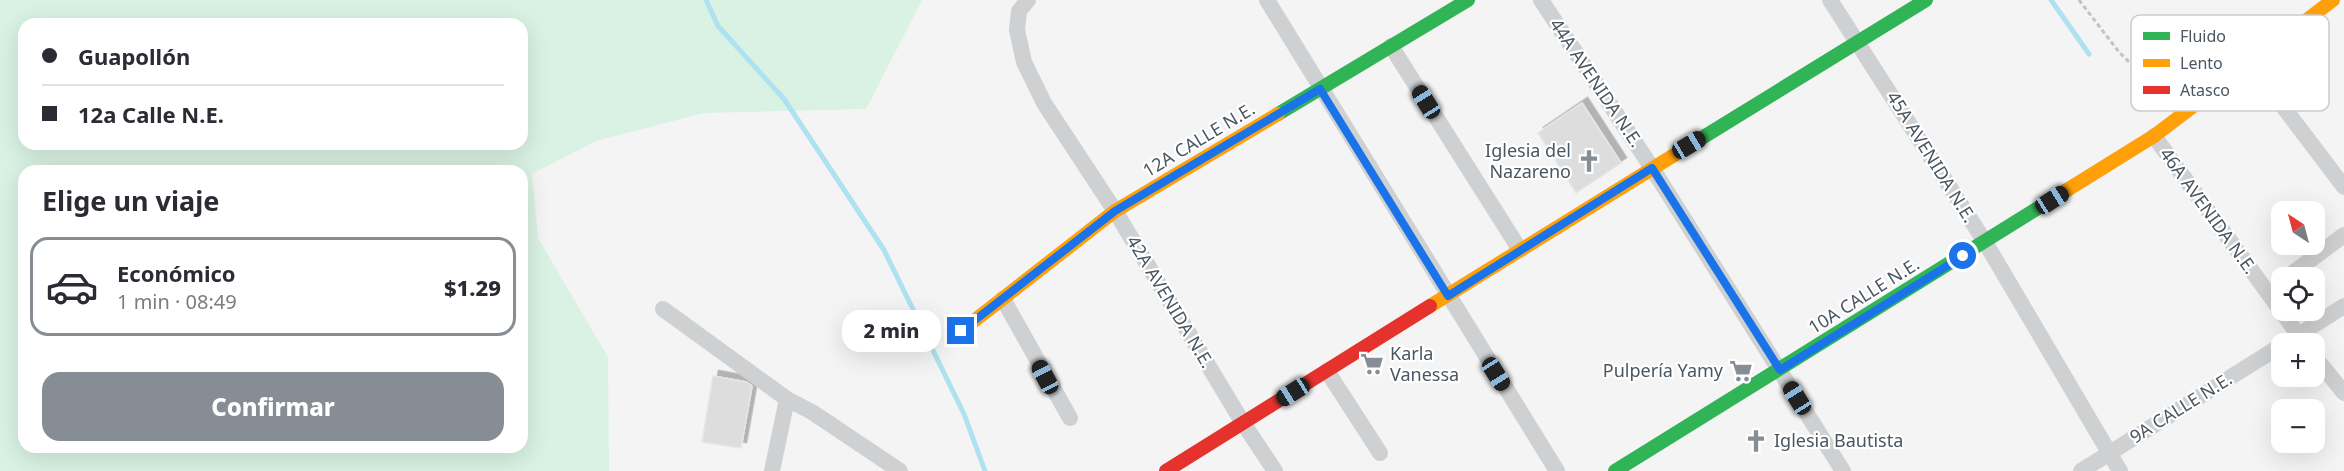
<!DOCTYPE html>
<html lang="es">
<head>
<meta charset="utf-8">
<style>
	body { margin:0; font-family:"Noto Sans",sans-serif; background:#f2f2f3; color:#2b2b33; height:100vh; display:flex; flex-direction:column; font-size:22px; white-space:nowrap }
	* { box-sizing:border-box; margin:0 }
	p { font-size:20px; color:#7c7c81 }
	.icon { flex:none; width:33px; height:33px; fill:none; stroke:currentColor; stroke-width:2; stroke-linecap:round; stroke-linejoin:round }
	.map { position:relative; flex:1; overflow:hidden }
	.sheet { position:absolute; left:18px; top:165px; width:510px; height:288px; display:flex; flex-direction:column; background:#fff; border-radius:18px; box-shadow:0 6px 24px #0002 }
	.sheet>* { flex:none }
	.guide { position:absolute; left:18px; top:18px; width:510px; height:132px; border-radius:18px; box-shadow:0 6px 24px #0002; display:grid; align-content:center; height:132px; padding:0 24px; background:#fff }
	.needle { width:39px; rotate:324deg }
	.controls { position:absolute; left:2271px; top:201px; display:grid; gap:12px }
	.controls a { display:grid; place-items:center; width:54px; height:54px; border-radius:12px; background:#fff; box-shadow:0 6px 24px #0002; font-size:30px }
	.end { position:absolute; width:27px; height:27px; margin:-14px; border:8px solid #1a73e8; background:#fff; box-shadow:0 0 0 3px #fff }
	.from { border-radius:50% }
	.bubble { position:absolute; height:42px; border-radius:18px; background:#fff; box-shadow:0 6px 24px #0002; font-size:20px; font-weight:800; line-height:42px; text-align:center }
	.car { position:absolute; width:18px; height:36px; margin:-18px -9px; border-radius:8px; box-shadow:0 0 4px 2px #0007; background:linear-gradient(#222 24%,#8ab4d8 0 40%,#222 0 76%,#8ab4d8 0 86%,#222 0) }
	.guide b { display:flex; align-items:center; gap:21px; height:57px; font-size:22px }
	.guide b+b { border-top:2px solid #e1e1e2 }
	.guide i { width:15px; height:15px; background:#2b2b33 }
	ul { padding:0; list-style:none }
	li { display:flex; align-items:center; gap:18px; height:99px; margin:0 12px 9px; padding:0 12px; border:3px solid transparent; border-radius:18px }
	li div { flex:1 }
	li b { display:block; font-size:22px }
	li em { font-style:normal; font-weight:800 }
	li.selected { border-color:#868d94 }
	li>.icon { width:54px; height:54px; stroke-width:1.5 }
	h2 { padding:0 24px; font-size:27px; line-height:72px }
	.primary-button { display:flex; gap:12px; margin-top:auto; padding:12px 24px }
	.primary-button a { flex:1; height:69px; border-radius:18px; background:#868d94; color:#fff; font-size:24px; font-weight:800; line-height:69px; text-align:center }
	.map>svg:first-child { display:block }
	.green { fill:#d9f2e3; fill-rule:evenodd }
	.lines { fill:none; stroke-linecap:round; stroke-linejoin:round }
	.stream { stroke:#aee2f0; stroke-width:5 }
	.building { fill:#ddddde; stroke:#e5e6e7; stroke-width:1.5; filter:url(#shadow) }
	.path { stroke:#bcc7c4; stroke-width:3; stroke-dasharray:4.5 3; stroke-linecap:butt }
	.street { stroke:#ced0d2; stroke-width:16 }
	.fast { stroke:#30b455; stroke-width:14 }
	.slow { stroke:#ff9f0a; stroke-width:14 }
	.jam { stroke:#e5322d; stroke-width:14 }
	.route { stroke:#1a73e8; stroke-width:8 }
	.labels { text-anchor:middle; stroke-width:4.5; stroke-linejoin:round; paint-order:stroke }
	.street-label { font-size:18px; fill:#4a5661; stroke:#fff }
	.poi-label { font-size:18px; fill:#4a5661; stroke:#fff; text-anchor:end }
	.key { fill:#fff; stroke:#c9ccd0; stroke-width:1.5 }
	.key-label { font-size:16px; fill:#4a5661 }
</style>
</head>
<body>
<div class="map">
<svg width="2344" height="471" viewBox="0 0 2344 471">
	<defs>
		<filter id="shadow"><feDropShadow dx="5.5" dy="-5.5" stdDeviation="0" flood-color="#0004"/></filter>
	</defs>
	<rect width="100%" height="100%" fill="#f4f4f4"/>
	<path class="green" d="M0,0h922l-56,109 -162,4 -108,28 -64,33 6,64 70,119 1,114h-609zM24,24h498v120h-498zM24,171h498v276h-498z"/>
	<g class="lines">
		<g class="stream">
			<path d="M706,0l12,26 66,73 100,151 80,164 21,57"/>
			<path d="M2051,0l38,54"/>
		</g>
	</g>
	<g class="building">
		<path d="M1582,103l39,60 -45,30 -38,-60z"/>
		<path d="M713,376l33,6 6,4 -11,62 -39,-6z"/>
	</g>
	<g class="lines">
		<path class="path" d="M2079,0l40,52 50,50"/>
		<g class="street">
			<path d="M1028,0l-9,11 -2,19 7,32 20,41 71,108 128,212 32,48"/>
			<path d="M1267,0l290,471"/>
			<path d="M1541,0l111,168 191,303"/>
			<path d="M1830,0l155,242 135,229"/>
			<path d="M1391,46l129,204"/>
			<path d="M2250,63l94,124"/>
			<path d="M2154,136l151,208"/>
			<path d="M2286,278l58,-43"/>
			<path d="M1003,299l67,119"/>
			<path d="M663,309l124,90 25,13 88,59"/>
			<path d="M2289,341l55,-35"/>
			<path d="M2314,356l30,37"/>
			<path d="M1327,371l53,82"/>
			<path d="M772,471l15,-72"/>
			<path d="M2081,471l201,-126"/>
		</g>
		<g class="fast">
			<path d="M1278,114l190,-114"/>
			<path d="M1692,144l234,-144"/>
			<path d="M1615,471l452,-281"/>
		</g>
		<g class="slow">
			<path d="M2067,190l87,-54 179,-136"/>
			<path d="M1430,306l262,-162"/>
			<path d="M961,331l154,-120 163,-97"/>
		</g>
		<path class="jam" d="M1166,471l264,-165"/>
	</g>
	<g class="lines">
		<path class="route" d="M961,331l154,-120 205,-122 128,207 204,-128 128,202 183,-114"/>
	</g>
	<defs>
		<g id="church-bare" transform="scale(1.8)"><path d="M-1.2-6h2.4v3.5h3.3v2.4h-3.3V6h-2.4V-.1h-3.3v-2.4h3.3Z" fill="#868d94" stroke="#fff" stroke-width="2.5" paint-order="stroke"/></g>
		<g id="supermarket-bare" transform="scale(1.8)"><path d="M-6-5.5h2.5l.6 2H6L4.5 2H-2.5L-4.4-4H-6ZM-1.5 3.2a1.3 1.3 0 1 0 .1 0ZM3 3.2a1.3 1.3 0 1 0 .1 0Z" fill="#868d94" stroke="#fff" stroke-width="2.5" paint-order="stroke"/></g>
	</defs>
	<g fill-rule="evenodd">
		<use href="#church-bare" x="1589" y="161"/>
		<use href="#supermarket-bare" x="1372" y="364"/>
		<use href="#supermarket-bare" x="1741" y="371"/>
		<use href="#church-bare" x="1756" y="441"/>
	</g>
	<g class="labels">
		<g class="street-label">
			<text transform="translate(1596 83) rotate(56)" y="6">44A AVENIDA N.E.</text>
			<text transform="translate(1199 140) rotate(-31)" y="6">12A CALLE N.E.</text>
			<text transform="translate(1931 157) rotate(58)" y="6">45A AVENIDA N.E.</text>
			<text transform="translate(2208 211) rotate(54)" y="6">46A AVENIDA N.E.</text>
			<text transform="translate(1864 296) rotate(-32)" y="6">10A CALLE N.E.</text>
			<text transform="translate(1170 302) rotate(59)" y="6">42A AVENIDA N.E.</text>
			<text transform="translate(2181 408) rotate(-32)" y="6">9A CALLE N.E.</text>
		</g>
		<g class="poi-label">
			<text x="1571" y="157">Iglesia del<tspan x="1571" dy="21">Nazareno</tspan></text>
			<text x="1390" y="360" text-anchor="start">Karla<tspan x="1390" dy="21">Vanessa</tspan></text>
			<text x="1723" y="377">Pulpería Yamy</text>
			<text x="1774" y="447" text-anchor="start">Iglesia Bautista</text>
		</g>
	</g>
	<rect x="2131" y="15" width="198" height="96" rx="9" class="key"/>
	<rect x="2143" y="32" width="27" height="8" fill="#30b455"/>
	<rect x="2143" y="59" width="27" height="8" fill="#ff9f0a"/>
	<rect x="2143" y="86" width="27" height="8" fill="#e5322d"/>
	<g class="key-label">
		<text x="2180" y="42">Fluido</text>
		<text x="2180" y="69">Lento</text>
		<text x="2180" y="96">Atasco</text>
	</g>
</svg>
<div class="controls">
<a><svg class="needle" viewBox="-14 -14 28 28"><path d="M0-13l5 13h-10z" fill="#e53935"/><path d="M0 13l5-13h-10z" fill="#7c7c81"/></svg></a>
<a><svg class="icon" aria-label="locate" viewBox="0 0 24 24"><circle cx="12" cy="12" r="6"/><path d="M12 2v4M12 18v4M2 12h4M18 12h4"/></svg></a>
<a>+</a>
<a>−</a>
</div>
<i class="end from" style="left:1963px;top:256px"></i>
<i class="end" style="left:961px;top:331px"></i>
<div class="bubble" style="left:842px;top:310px;width:99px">2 min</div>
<i class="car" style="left:1426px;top:102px;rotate:328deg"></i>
<i class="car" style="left:1689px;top:145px;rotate:59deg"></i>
<i class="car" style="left:2052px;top:200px;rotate:58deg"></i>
<i class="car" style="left:1496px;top:374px;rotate:148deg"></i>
<i class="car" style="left:1045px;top:377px;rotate:332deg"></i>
<i class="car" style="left:1293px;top:392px;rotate:238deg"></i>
<i class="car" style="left:1797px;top:398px;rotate:328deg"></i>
<div class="guide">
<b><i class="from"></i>Guapollón</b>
<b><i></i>12a Calle N.E.</b>
</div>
<section class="sheet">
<h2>Elige un viaje</h2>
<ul>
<li class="selected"><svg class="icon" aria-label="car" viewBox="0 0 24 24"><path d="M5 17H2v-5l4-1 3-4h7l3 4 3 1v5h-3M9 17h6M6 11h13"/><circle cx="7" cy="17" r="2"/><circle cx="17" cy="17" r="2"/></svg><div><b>Económico</b><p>1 min · 08:49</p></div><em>$1.29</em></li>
</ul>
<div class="primary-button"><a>Confirmar</a></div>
</section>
</div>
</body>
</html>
